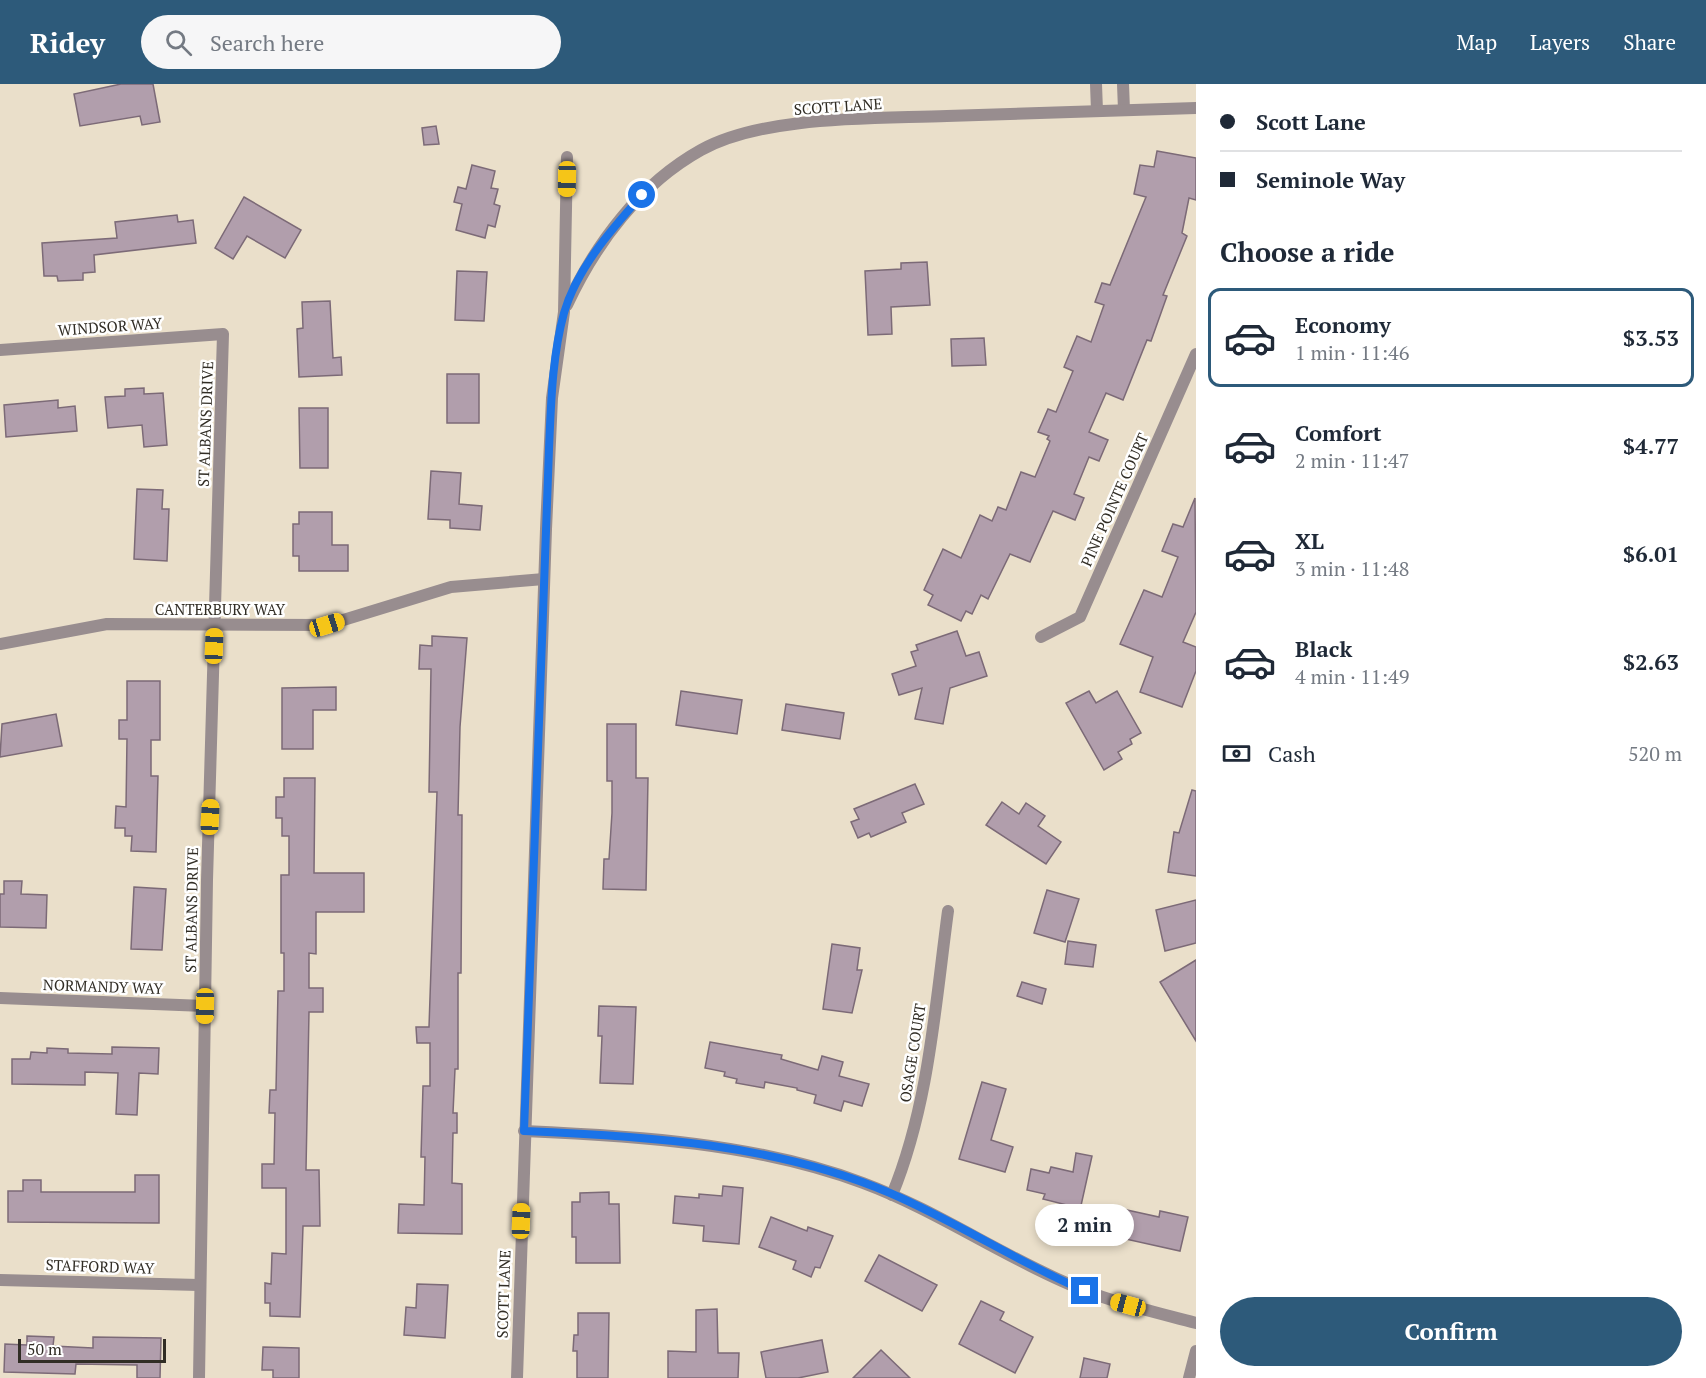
<!DOCTYPE html>
<html lang="en">
<head>
<meta charset="utf-8">
<style>
	body { margin:0; font-family:"PT Serif",serif; background:#f6f6f7; color:#1f2937; height:100vh; display:flex; flex-direction:column; font-size:22px; white-space:nowrap }
	* { box-sizing:border-box; margin:0 }
	p { font-size:20px; color:#747a83 }
	.icon { flex:none; width:33px; height:33px; fill:none; stroke:currentColor; stroke-width:2; stroke-linecap:round; stroke-linejoin:round }
	.map { position:relative; flex:1; overflow:hidden }
	.details { display:flex; flex-direction:column; background:#fff; width:510px }
	.details>* { flex:none }
	.guide { display:grid; align-content:center; height:132px; padding:0 24px; background:#fff }
	.scale { position:absolute; left:18px; bottom:15px; width:148px; box-sizing:border-box; padding-left:6px; border:3px solid #312d25; border-top:0; font-size:16px; line-height:21px; white-space:nowrap; color:#312d25; -webkit-text-stroke:4px #fff; paint-order:stroke }
	.end { position:absolute; width:27px; height:27px; margin:-14px; border:8px solid #1a73e8; background:#fff; box-shadow:0 0 0 3px #fff }
	.from { border-radius:50% }
	.bubble { position:absolute; height:42px; border-radius:21px; background:#fff; box-shadow:0 3px 9px #0003; font-size:20px; font-weight:700; line-height:42px; text-align:center }
	.car { position:absolute; width:18px; height:36px; margin:-18px -9px; border-radius:8px; box-shadow:0 0 4px 2px #0007; background:linear-gradient(#f5c518 24%,#345 0 40%,#f5c518 0 76%,#345 0 86%,#f5c518 0) }
	.guide b { display:flex; align-items:center; gap:21px; height:57px; font-size:22px }
	.guide b+b { border-top:2px solid #e0e1e3 }
	.guide i { width:15px; height:15px; background:#1f2937 }
	ul { padding:0; list-style:none }
	li { display:flex; align-items:center; gap:18px; height:99px; margin:0 12px 9px; padding:0 12px; border:3px solid transparent; border-radius:12px }
	li div { flex:1 }
	li b { display:block; font-size:22px }
	li em { font-style:normal; font-weight:700 }
	li.selected { border-color:#2d5a7a }
	li>.icon { width:54px; height:54px; stroke-width:1.5 }
	h2 { padding:0 24px; font-size:27px; line-height:72px }
	.pay { display:flex; align-items:center; gap:15px; height:66px; padding:0 24px; font-size:22px }
	.pay p { margin-inline-start:auto }
	.cta { display:flex; gap:12px; margin-top:auto; padding:12px 24px }
	.cta a { flex:1; height:69px; border-radius:36px; background:#2d5a7a; color:#fff; font-size:24px; font-weight:700; line-height:69px; text-align:center }
	header { display:flex; align-items:center; gap:36px; box-sizing:border-box; height:84px; padding:0 30px; background:#2d5a7a; color:#fff }
	header strong { font-size:28px }
	nav { display:flex; gap:33px; margin-inline-start:auto; font-size:21px }
	.search { width:420px; height:54px; background:#f6f6f7; display:flex; align-items:center; gap:15px; box-sizing:border-box; padding:0 21px; border-radius:33px; color:#747a83; font-size:22px }
	main { display:flex; flex:1; min-height:0 }
	.map>svg:first-child { display:block }
	.building { fill:#b19eac; stroke:#7c6a77; stroke-width:1.5 }
	.lines { fill:none; stroke-linecap:round; stroke-linejoin:round }
	.minor { stroke:#988d8f; stroke-width:12 }
	.route { stroke:#1a73e8; stroke-width:8 }
	.labels { text-anchor:middle; stroke-width:5; stroke-linejoin:round; paint-order:stroke }
	.street-label { font-size:15px; fill:#312d25; stroke:#fff }
</style>
</head>
<body>
<header>
<strong>Ridey</strong>
<div class="search"><svg class="icon" aria-label="search" viewBox="0 0 24 24"><circle cx="10" cy="10" r="6"/><path d="M15 15l6 6"/></svg>Search here</div>
<nav><a>Map</a><a>Layers</a><a>Share</a></nav>
</header>
<main>
<div class="map">
<svg width="1196" height="1294" viewBox="0 0 1196 1294">
	<rect width="100%" height="100%" fill="#eadfca"/>
	<g class="building">
		<path d="M121,0h32l7,38 -18,3 -2,-9 -60,10 -6,-32z"/>
		<path d="M436,42l3,18 -15,1 -2,-17z"/>
		<path d="M1157,67l39,7v42l-7,-2 -7,35 5,3 -24,59 4,1 -16,45 -4,-1 -24,60 -17,-7 -17,39 19,8 -9,21 -10,-4 -15,37 10,4 -9,22 -22,-9 -23,51 -20,-8 -22,45 -7,-4 -9,19 -6,-3 -5,10 -33,-16 5,-10 -9,-5 19,-41 18,9 19,-43 12,6 6,-14 8,3 15,-38 14,5 15,-36 -3,-2 2,-3 -11,-4 10,-23 8,3 17,-41 -9,-4 13,-31 14,6 13,-37 -9,-3 7,-19 8,2 36,-88 -12,-3 6,-29 14,2z"/>
		<path d="M472,81l23,6 -4,17 7,1 -4,15 6,2 -5,21 -7,-2 -3,13 -29,-8 6,-26 -8,-2 4,-15 8,2z"/>
		<path d="M244,113l57,33 -16,28 -38,-22 -14,23 -18,-11z"/>
		<path d="M177,131l1,7 15,-2 3,23 -102,12 1,17 -12,1v7l-25,1 -1,-5h-13l-2,-33 75,-5 -2,-16z"/>
		<path d="M927,178l3,43 -39,2 1,27 -24,1 -3,-64 36,-2v-6z"/>
		<path d="M457,187l30,1 -3,49 -29,-1z"/>
		<path d="M330,217l3,57 8,-1 1,18 -43,2 -2,-48 6,-1 -1,-26z"/>
		<path d="M984,254l2,27 -34,1 -1,-27z"/>
		<rect x="447" y="290" width="32" height="49"/>
		<path d="M144,304v6l19,-1 4,52 -23,2 -2,-22 -34,3 -3,-31 20,-1v-7z"/>
		<path d="M58,316v8l17,-2 2,25 -71,6 -2,-32z"/>
		<path d="M299,324h29v60h-28z"/>
		<path d="M431,387l30,2 -2,31 23,2 -2,24 -30,-2v-8l-22,-1z"/>
		<path d="M137,405l26,1 -1,19h7l-2,52 -33,-2z"/>
		<path d="M1195,414l1,114 -13,30 13,5v24l-14,36 -42,-15 13,-35 -33,-13 24,-54 18,7 16,-40 -16,-6 11,-27 10,3z"/>
		<path d="M299,428h33v33h16v26h-49v-15h-6v-32h6z"/>
		<path d="M957,547l9,25 13,-4 8,24 -37,12 -7,36 -28,-5 7,-31 -23,7 -7,-21 24,-8 -5,-14 7,-2 -2,-5z"/>
		<path d="M432,552l35,2 -7,89 -2,88h4l-1,158h-3v96h-3l-2,44h4v20h-4l-1,50 10,1v50l-64,-1 1,-29 25,1 1,-48h-4l2,-71h7v-43h-13l-1,-16h13l8,-235h-8l2,-123h-12l1,-24 12,1z"/>
		<path d="M127,597h33v59h-9v36h7l-2,76 -25,-1 1,-15h-7v-8h-10l1,-22 10,1 1,-68h-8v-19h8z"/>
		<path d="M336,603v23h-23v39h-31v-61z"/>
		<path d="M681,607l61,9 -5,34 -61,-9z"/>
		<path d="M1089,607l7,12 21,-12 24,42 -11,6 2,5 -14,8 4,7 -18,11 -38,-67z"/>
		<path d="M786,620l58,9 -4,26 -58,-9z"/>
		<path d="M56,630l6,32 -62,11 2,-33z"/>
		<path d="M607,640h29v54h12l-2,112 -43,-1 1,-30h5l3,-46v-32h-5z"/>
		<path d="M284,694h31l-1,95h50v39h-48v42l-7,-1v35h14v24h-14l-3,158h13l1,56h-17l-3,91 -30,-1v-13h-5v-20l6,1 1,-31 14,1v-66h-24v-24h12l1,-51h-6l1,-23h6l2,-99h6v-38h-3v-78h8v-39h-7v-18h-6v-21h8z"/>
		<path d="M915,700l9,20 -22,9 4,9 -35,15 -2,-4 -11,5 -7,-16 8,-3 -5,-10z"/>
		<path d="M1192,706l4,1v85l-28,-4 6,-40 5,1z"/>
		<path d="M1002,718l17,12 7,-11 19,13 -7,10 23,16 -15,22 -60,-39z"/>
		<path d="M4,797h18l-1,13 26,1 -1,33 -46,-1v-33h4z"/>
		<path d="M134,803l32,2 -4,61 -31,-1z"/>
		<path d="M1047,806l32,9 -14,43 -31,-9z"/>
		<path d="M1196,816v43l-31,8 -9,-41z"/>
		<path d="M1068,857l28,4 -3,22 -28,-3z"/>
		<path d="M832,860l28,4 -3,22h5l-10,43 -29,-4z"/>
		<path d="M1196,876v81l-36,-59z"/>
		<path d="M1022,898l24,7 -4,15 -25,-8z"/>
		<path d="M599,922l37,1 -3,77 -33,-1 2,-47h-4z"/>
		<path d="M710,958l72,13 -1,4 37,11 4,-14 21,6 -4,14 30,8 -7,22 -18,-5 -3,10 -27,-8 2,-8 -19,-5v-2l-32,-6 -1,6 -28,-5 1,-4 -13,-3 1,-4 -20,-4z"/>
		<path d="M112,963l47,1 -1,26 -19,-1 -2,42 -21,-1 2,-41 -33,-1v13l-73,-1v-25h18l1,-7 16,1v-5l21,1v4l44,1z"/>
		<path d="M982,998l24,7 -15,51 22,7 -8,25 -46,-13z"/>
		<path d="M1076,1069l16,3 -14,63 -13,-3 2,-11 -24,-6 2,-5 -18,-4 4,-21 18,4 2,-6 22,5z"/>
		<path d="M135,1091h24v48l-151,-1v-31h15v-11h18v12h94z"/>
		<path d="M723,1102l20,2 -4,56 -36,-3 1,-15 -31,-3 2,-27 24,2v-4l23,2z"/>
		<path d="M609,1108v12h10l1,59h-44v-26h-4v-35h8v-9z"/>
		<path d="M1127,1126l32,7 1,-6 28,6 -8,34 -59,-13z"/>
		<path d="M771,1133l36,14 1,-4 25,9 -13,32 -5,-1 -4,10 -18,-8 3,-8 -37,-14z"/>
		<path d="M879,1171l58,30 -15,26 -57,-30z"/>
		<path d="M417,1200l31,1 -3,53 -41,-3 2,-28 10,1z"/>
		<path d="M981,1217l23,11 -4,8 33,17 -18,36 -56,-29z"/>
		<path d="M717,1225l1,44h21l-1,25h-70v-27l28,1v-42z"/>
		<path d="M578,1229h31l-1,65h-31v-27h-4l1,-16h4z"/>
		<path d="M27,1252l27,1 -1,9 40,2v-11l68,1 -1,40h-23v-13l-61,-1 -1,10 -71,-2 1,-28 22,1z"/>
		<path d="M822,1256l6,32 -30,6h-32l-5,-26z"/>
		<path d="M263,1263l36,1v30h-26v-8h-11z"/>
		<path d="M881,1266l29,28h-57z"/>
		<path d="M1084,1274l26,6 -3,14h-27z"/>
	</g>
	<g class="lines">
		<g class="minor">
			<path d="M1096,0l1,27"/>
			<path d="M1123,0l1,26"/>
			<path d="M567,221c29,-62 73,-121 134,-155 64,-35 173,-31 246,-34 83,-2 166,-5 249,-8"/>
			<path d="M0,266l223,-16 -16,546 -8,498"/>
			<path d="M1041,553l39,-20 116,-263"/>
			<path d="M0,560l107,-20 220,1 124,-38 93,-8"/>
			<path d="M0,914l205,8"/>
			<path d="M524,1047c113,5 232,12 339,52 70,26 131,68 199,98 43,20 89,30 134,42"/>
			<path d="M892,1111c37,-90 43,-188 56,-284"/>
			<path d="M0,1196l199,5"/>
			<path d="M517,1294l29,-849 6,-131 12,-86 3,-155"/>
			<path d="M1189,1294l7,-27"/>
		</g>
	</g>
	<g class="lines">
		<path class="route" d="M642,111c-30,34 -65,73 -78,118 -12,43 -13,92 -15,136l-25,682c122,5 252,13 366,62 67,29 128,69 195,98"/>
	</g>
	<g class="labels">
		<g class="street-label">
			<text transform="translate(838 23) rotate(-4)" y="5">SCOTT LANE</text>
			<text transform="translate(110 243) rotate(-4)" y="5">WINDSOR WAY</text>
			<text transform="translate(206 340) rotate(-88)" y="5">ST ALBANS DRIVE</text>
			<text transform="translate(1115 416) rotate(-66)" y="5">PINE POINTE COURT</text>
			<text x="220" y="531">CANTERBURY WAY</text>
			<text transform="translate(192 826) rotate(-89)" y="5">ST ALBANS DRIVE</text>
			<text transform="translate(103 903) rotate(2)" y="5">NORMANDY WAY</text>
			<text transform="translate(913 969) rotate(-81)" y="5">OSAGE COURT</text>
			<text transform="translate(100 1183) rotate(2)" y="5">STAFFORD WAY</text>
			<text transform="translate(504 1210) rotate(-88)" y="5">SCOTT LANE</text>
		</g>
	</g>
</svg>
<div class="scale">50 m</div>
<i class="end from" style="left:642px;top:111px"></i>
<i class="end" style="left:1085px;top:1207px"></i>
<div class="bubble" style="left:1035px;top:1120px;width:99px">2 min</div>
<i class="car" style="left:567px;top:95px;rotate:181deg"></i>
<i class="car" style="left:327px;top:541px;rotate:73deg"></i>
<i class="car" style="left:214px;top:562px;rotate:2deg"></i>
<i class="car" style="left:210px;top:733px;rotate:3deg"></i>
<i class="car" style="left:205px;top:922px;rotate:181deg"></i>
<i class="car" style="left:521px;top:1137px;rotate:2deg"></i>
<i class="car" style="left:1128px;top:1221px;rotate:285deg"></i>
</div>
<section class="details">
<div class="guide">
<b><i class="from"></i>Scott Lane</b>
<b><i></i>Seminole Way</b>
</div>
<h2>Choose a ride</h2>
<ul>
<li class="selected"><svg class="icon" aria-label="car" viewBox="0 0 24 24"><path d="M5 17H2v-5l4-1 3-4h7l3 4 3 1v5h-3M9 17h6M6 11h13"/><circle cx="7" cy="17" r="2"/><circle cx="17" cy="17" r="2"/></svg><div><b>Economy</b><p>1 min · 11:46</p></div><em>$3.53</em></li>
<li><svg class="icon" aria-label="car" viewBox="0 0 24 24"><path d="M5 17H2v-5l4-1 3-4h7l3 4 3 1v5h-3M9 17h6M6 11h13"/><circle cx="7" cy="17" r="2"/><circle cx="17" cy="17" r="2"/></svg><div><b>Comfort</b><p>2 min · 11:47</p></div><em>$4.77</em></li>
<li><svg class="icon" aria-label="car" viewBox="0 0 24 24"><path d="M5 17H2v-5l4-1 3-4h7l3 4 3 1v5h-3M9 17h6M6 11h13"/><circle cx="7" cy="17" r="2"/><circle cx="17" cy="17" r="2"/></svg><div><b>XL</b><p>3 min · 11:48</p></div><em>$6.01</em></li>
<li><svg class="icon" aria-label="car" viewBox="0 0 24 24"><path d="M5 17H2v-5l4-1 3-4h7l3 4 3 1v5h-3M9 17h6M6 11h13"/><circle cx="7" cy="17" r="2"/><circle cx="17" cy="17" r="2"/></svg><div><b>Black</b><p>4 min · 11:49</p></div><em>$2.63</em></li>
</ul>
<div class="pay"><svg class="icon" aria-label="cash" viewBox="0 0 24 24"><path d="M3 7h18v10H3z"/><circle cx="12" cy="12" r="2"/></svg>Cash<p>520 m</p></div>
<div class="cta"><a>Confirm</a></div>
</section>
</main>
</body>
</html>
